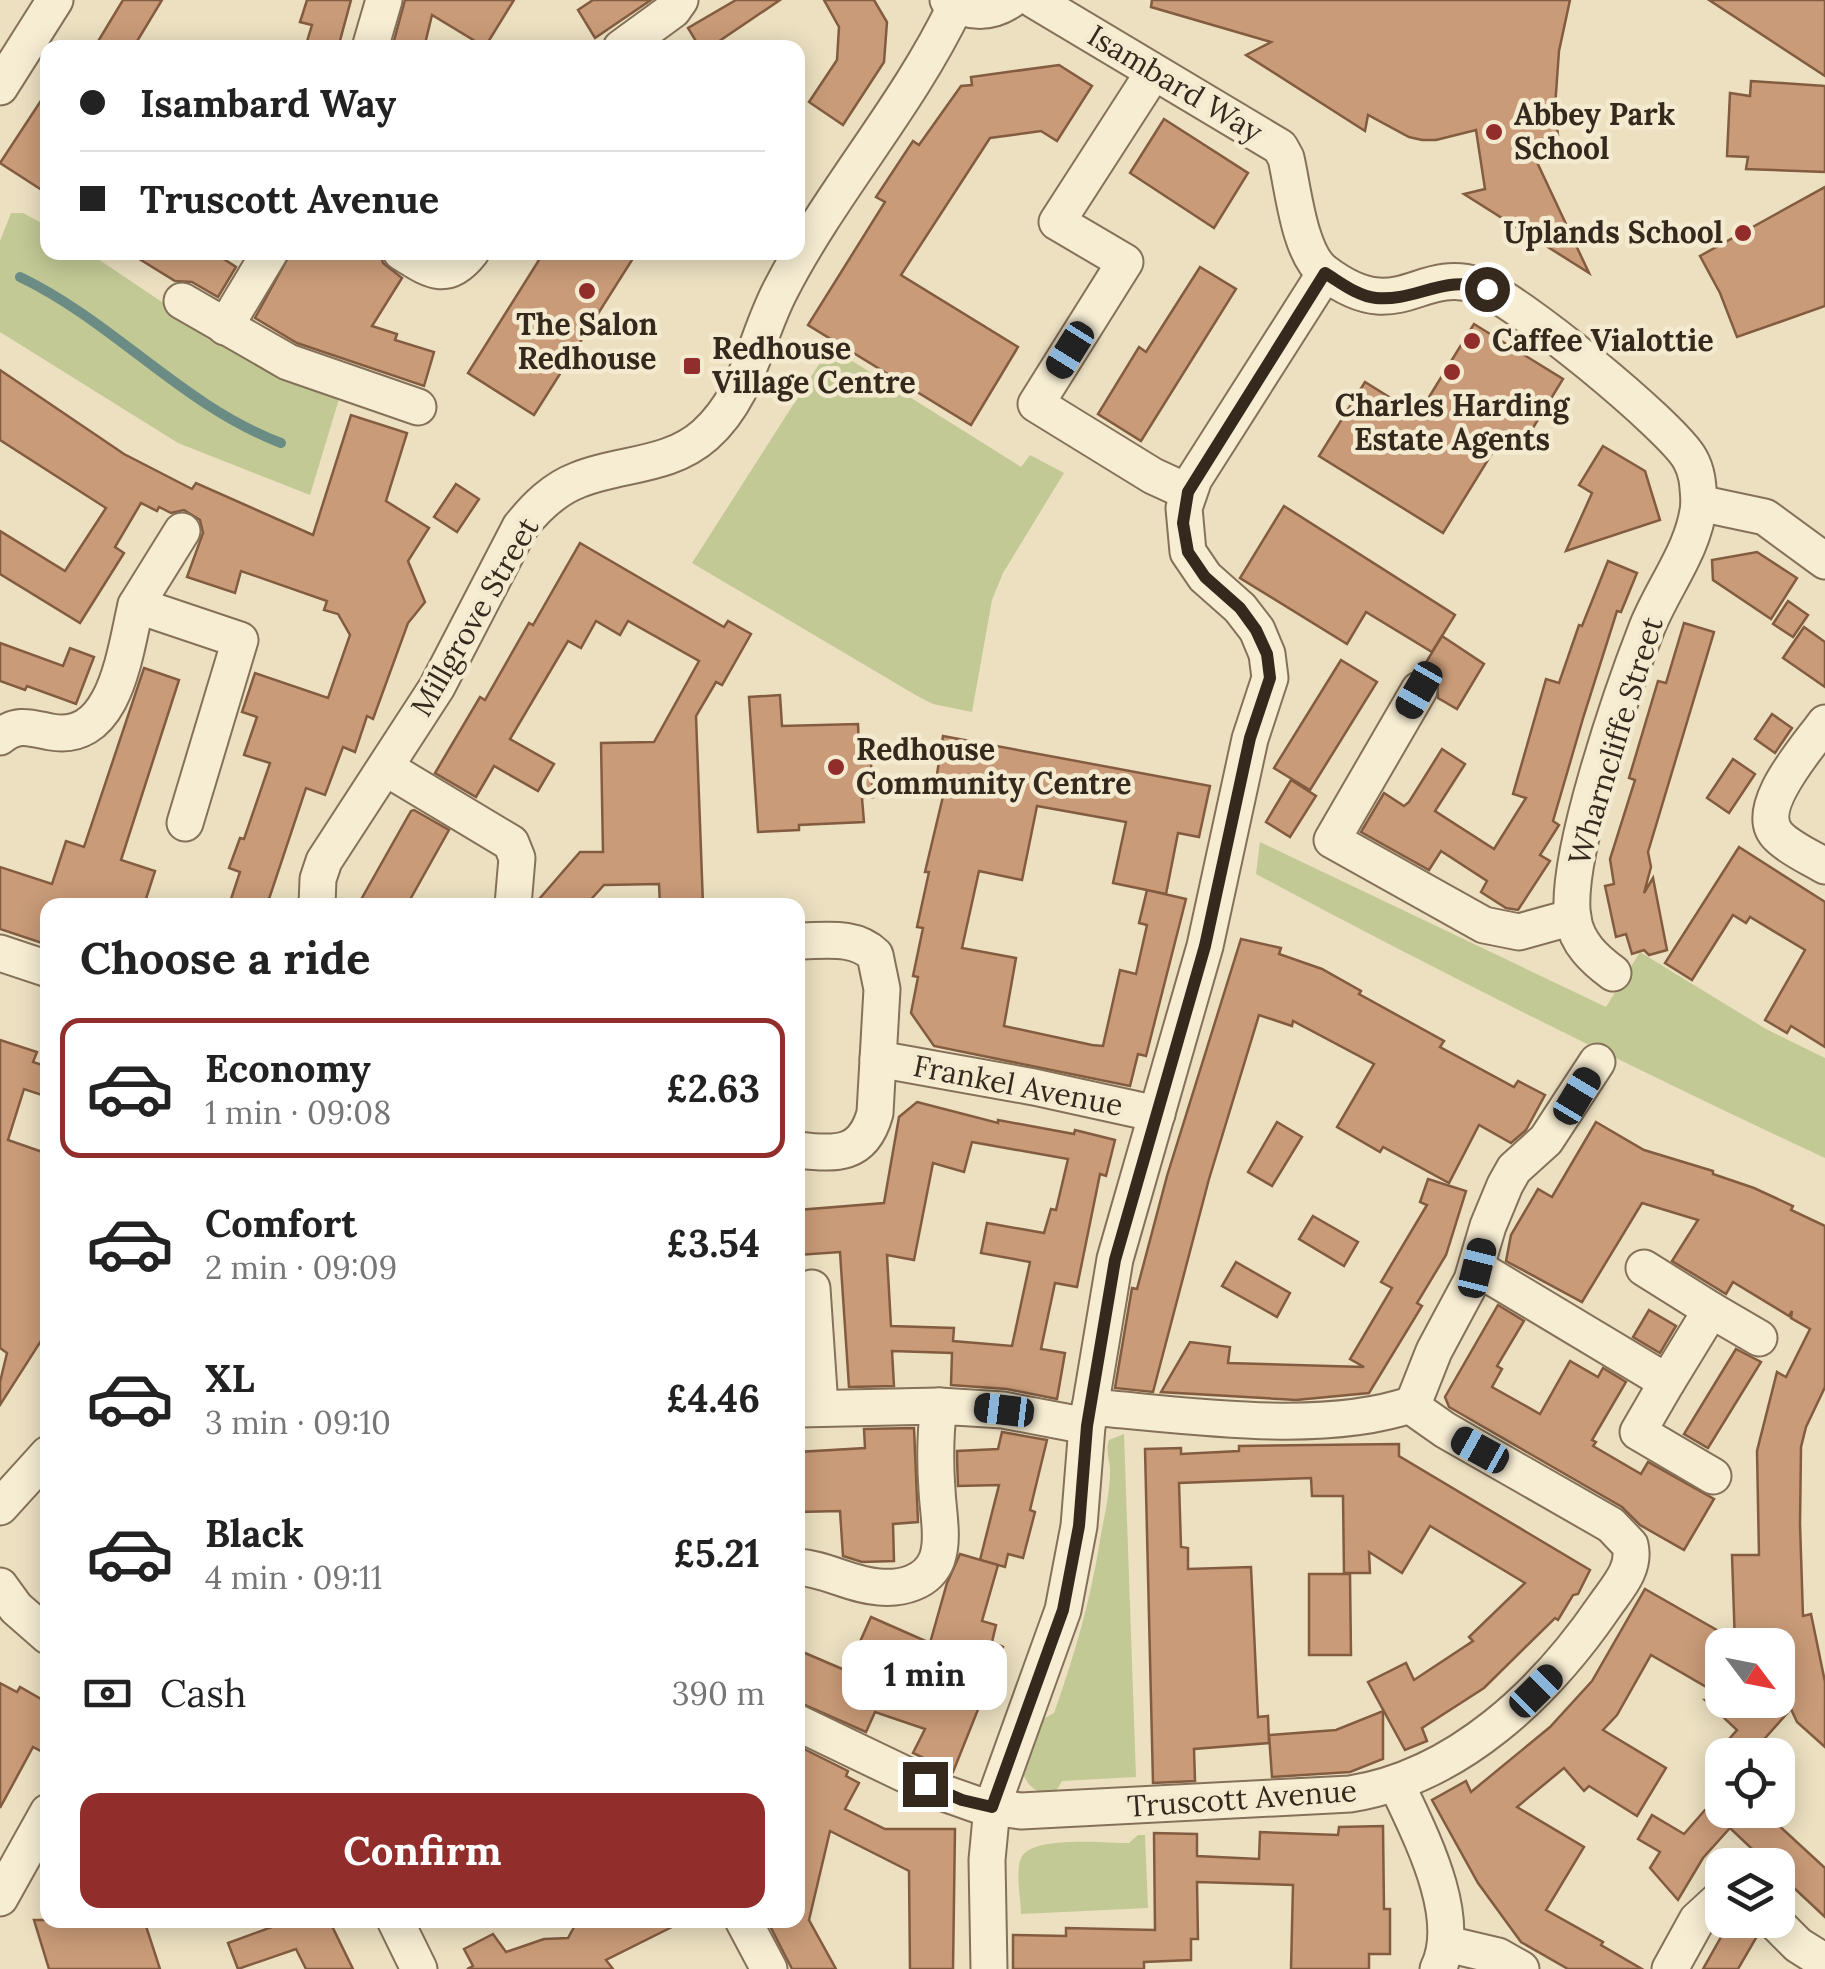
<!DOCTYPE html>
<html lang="en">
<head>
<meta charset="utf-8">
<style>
	body { margin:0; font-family:Lora,serif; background:#f2f2f2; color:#222; height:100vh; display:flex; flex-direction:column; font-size:38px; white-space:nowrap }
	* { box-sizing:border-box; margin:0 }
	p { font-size:32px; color:#767676 }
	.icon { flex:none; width:55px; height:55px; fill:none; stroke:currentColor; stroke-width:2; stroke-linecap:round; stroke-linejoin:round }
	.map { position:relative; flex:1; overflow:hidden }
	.panel { position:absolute; left:40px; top:898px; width:765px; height:1030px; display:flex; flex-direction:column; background:#fff; border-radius:20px; box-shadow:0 5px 25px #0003 }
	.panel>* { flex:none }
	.banner { position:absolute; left:40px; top:40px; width:765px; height:220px; border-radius:20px; box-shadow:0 5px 25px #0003; display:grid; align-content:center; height:220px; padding:0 40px; background:#fff }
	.needle { width:65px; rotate:122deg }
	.tools { position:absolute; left:1705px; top:1628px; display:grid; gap:20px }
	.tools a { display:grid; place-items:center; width:90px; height:90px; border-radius:20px; background:#fff; box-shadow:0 5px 25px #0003; font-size:50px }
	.end { position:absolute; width:45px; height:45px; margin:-22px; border:12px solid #35291d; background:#fff; box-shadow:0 0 0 5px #fff }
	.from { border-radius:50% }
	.bubble { position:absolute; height:70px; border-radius:20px; background:#fff; box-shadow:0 5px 25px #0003; font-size:32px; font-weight:700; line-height:70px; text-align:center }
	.car { position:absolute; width:30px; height:60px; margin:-30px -15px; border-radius:12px; box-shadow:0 0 8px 2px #0007; background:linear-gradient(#222 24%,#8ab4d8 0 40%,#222 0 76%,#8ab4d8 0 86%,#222 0) }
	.banner b { display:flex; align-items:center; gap:35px; height:95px; font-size:38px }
	.banner b+b { border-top:2px solid #e0e0e0 }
	.banner i { width:25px; height:25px; background:#222 }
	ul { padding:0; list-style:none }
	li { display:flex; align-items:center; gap:30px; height:140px; margin:0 20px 15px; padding:0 20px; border:5px solid transparent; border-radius:20px }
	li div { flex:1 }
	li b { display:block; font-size:38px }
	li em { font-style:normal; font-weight:700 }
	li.selected { border-color:#912d2b }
	li>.icon { width:90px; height:90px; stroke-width:1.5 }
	h2 { padding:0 40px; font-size:45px; line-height:120px }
	.pay { display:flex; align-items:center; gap:25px; height:110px; padding:0 40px; font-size:38px }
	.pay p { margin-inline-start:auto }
	.cta { display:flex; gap:20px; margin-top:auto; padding:20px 40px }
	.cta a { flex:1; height:115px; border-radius:20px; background:#912d2b; color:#fff; font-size:40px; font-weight:700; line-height:115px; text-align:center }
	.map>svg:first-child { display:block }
	.green { fill:#c2c995 }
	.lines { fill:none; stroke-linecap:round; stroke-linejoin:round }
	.stream { stroke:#6b8c84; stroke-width:10 }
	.building { fill:#c99b78; stroke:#835c40; stroke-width:2.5; fill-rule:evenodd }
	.minor-casing { stroke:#857159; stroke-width:39 }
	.minor { stroke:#f7edd3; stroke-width:35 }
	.route { stroke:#35291d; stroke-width:12 }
	.poi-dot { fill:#912d2b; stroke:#f4ead0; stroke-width:4 }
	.labels { text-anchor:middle; stroke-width:9; stroke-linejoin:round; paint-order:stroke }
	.street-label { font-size:30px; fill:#35291d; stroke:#f4ead0 }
	.poi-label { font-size:30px; font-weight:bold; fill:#35291d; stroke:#f4ead0; text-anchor:start }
</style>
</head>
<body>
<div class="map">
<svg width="1825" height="1969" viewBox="0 0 1825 1969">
	<rect width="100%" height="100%" fill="#ece0c1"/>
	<g class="green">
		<path d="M11,213h12l24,13 1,26 41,1 128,86 77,42 45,18 -29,96 -132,-52 -178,-111v-91z"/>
		<path d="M830,347l191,120 9,-12 34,18 -61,100 -11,27 -20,112 -39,-8 -14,-7 -227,-134z"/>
		<path d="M1260,842l346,165 34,-55 126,77 59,29v100c-193,-90 -382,-184 -569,-284z"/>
		<path d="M1124,1434l12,343 -74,4 -9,15c-19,-4 -25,-9 -32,-27l17,-47 16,-9c20,-56 37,-114 46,-173 4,-22 10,-47 10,-69 0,-12 -5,-19 -1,-31z"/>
		<path d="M1138,1835h7l3,73 -127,6c0,-16 -6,-41 0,-56 10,-23 85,-15 108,-15z"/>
	</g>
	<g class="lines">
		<path class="stream" d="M20,277c94,45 163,129 261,166"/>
	</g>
	<g class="building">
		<path d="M123,0h39l-29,48h-39z"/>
		<path d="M307,0h44l-13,48h-33l7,-23 -12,-3z"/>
		<path d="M405,0h109l-29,47 -53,-32 -8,33h-32z"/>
		<path d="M593,0h58l-56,38 -17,-28z"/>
		<path d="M736,0h44l-71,48h-9l-12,-20z"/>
		<path d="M824,0h50l13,22 -3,40 -41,63 -34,-23 28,-42 2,-33z"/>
		<path d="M1152,0h418l-11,51 -4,56 3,28 -30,8 61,130 -125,-79 21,-5 -9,-59 -40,10h-14l-13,-3 -41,-22 -3,16 -119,-76 25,-13 -120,-35z"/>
		<path d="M1709,0h116v76z"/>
		<path d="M1059,65l33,21 -35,55 -16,-10 -51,7 -89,137 117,72 -47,78 -163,-100 77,-123 -9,-5 37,-56 6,4 42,-59 11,-1 -1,-8z"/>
		<path d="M1751,81l74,5v86l-79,-3 2,-12 -21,-1 3,-63 20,3z"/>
		<path d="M48,90v104l-48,-31z"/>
		<path d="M1164,119l84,54 -34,55 -84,-55z"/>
		<path d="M1825,187v119l-88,31 -17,-44 -20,-37z"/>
		<path d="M128,252h85l23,15 -18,30 -26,-15 -17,-1z"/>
		<path d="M291,252h89l3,11 19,15 -30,48 25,8 -2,6 39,12 -10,34 -127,-43 -42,-25z"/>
		<path d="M544,252h93l-103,163 -66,-42z"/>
		<path d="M1200,267l36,22 -95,152 -43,-27 41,-67 7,5z"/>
		<path d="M1474,324l89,55 -43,70 -18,-12 -59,96 -124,-77 46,-74 53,33z"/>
		<path d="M0,370l124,84 68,35 4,-6 117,52 38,-120 56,18 -21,68 43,27 -21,33 17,41 -17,21 -35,96 -6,-3 -12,36 -12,-5 -18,48 -19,-7 -39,117h-38l11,-33 -11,-4 11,-30 4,1 26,-76 -26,-8 13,-38 -15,-5 13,-39 73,25 22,-63 -12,-21 -14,-4 3,-9 -86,-30 -6,22 -48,-16 16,-44 -3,-13 -16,-10 -13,3 -12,-6 -2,4 -16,-8 -26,44 9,6 -44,70 -80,-49v-43l65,40 41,-63 -106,-68z"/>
		<path d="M1603,446l42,25 15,49 -94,31 26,-58 -13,-8z"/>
		<path d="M456,484l23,15 -22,33 -23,-15z"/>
		<path d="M1284,506l171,109 -23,37 -66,-40 -19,32 -107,-66z"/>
		<path d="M580,543l144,84 4,-6 23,13 -29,51 -6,-3 -20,34 7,189h-43l-1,-21 -55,1 -18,20h-52l46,-53h23l-2,-109 53,-1 45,-81 -71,-40 -8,14 -24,-14 -15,27 -13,-7 -58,98 44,25 -16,27 -44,-25 -18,31 -41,-24 45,-76 5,3 44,-77 4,2z"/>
		<path d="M1757,552l40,26 -26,41 -58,-39 -1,-20z"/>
		<path d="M1608,561l29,12 -16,39 -4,-1 -33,104 -31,106 6,4 -19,30 10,6 -32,49 -12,-2 -25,-16 6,-11 -46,-30 -12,19 -68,-38 23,-39 20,13 5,-4 33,-53 23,15 -30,47 59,38 32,-51 -13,-4 33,-115 13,4 20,-58 3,1z"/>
		<path d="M1788,601l20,14 -15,22 -20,-13z"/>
		<path d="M1684,623l30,9 -66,220 3,15 -7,26 9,-15 14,72 -18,5 -5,-5 -12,4 -6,-20 -10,3 -11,-51 9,-2 -4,-25 25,-79 -6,-2 29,-97 8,2z"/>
		<path d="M1804,627l21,15v45l-42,-29z"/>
		<path d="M1442,636l42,28 -27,45 -19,-11 -1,-19 -15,-10z"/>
		<path d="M0,643l63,23 7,-18 24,9 -18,47 -49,-18 -2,4 -25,-9z"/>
		<path d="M1341,660l36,22 -67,108 -36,-22z"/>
		<path d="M144,668l35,12 -58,180 34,11 -11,34h-96v40l-48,-16v-62l52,17 14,-43 18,6z"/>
		<path d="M780,695l2,31 76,-2 1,23 11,-1 3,51 -11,1 2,24 -65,3v5l-41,2 -9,-135z"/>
		<path d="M1772,714l20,14 -17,25 -20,-14z"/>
		<path d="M943,736l267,50 -11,51 -21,-4 -12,61 -53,-11 13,-61 -89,-16 -15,74 -43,-9 -17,77 54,10 -12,68 88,19 11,1 17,-76 16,4 11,-49 -8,-2 8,-33 39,9 -40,157 -8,-2 -8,32 -196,-40 -23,-33 7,-36 -5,-1 10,-48 -6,-1 12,-55h-4l20,-84 -10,-1z"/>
		<path d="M1733,759l22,15 -26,39 -22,-15z"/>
		<path d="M1291,780l25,16 -26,41 -24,-15z"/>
		<path d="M414,810l35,20 -42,75h-49l53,-94z"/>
		<path d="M1739,847l86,55v145l-34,-21 -4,7 -22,-13 40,-70 -55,-33 -4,6 -13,-8 -41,65 -27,-17z"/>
		<path d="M1241,939l40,9 -2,6 43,15 39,22 -2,3 85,47 -4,6 74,40 4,-6 27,14 -19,35 -15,13 -32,-18 -30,58 -66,-36 -3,5 -43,-25 37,-63 -81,-43 -1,5 -33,-11 -50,164 -56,213 -38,-4 17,-100 5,1 30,-113z"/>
		<path d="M0,1040l37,12 -4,10 15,5v30l-24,-8 -16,51 40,14v176l-48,75v-23l7,-29 -7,-5z"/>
		<path d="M917,1102l81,21v-3l76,14 1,-4 40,10 -9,36 -6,-2 -23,113 -22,-4 -14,66 24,4 -8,46 -50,-10 -56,-4 1,-32 -60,-2 2,35 -45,1 -9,-135 -42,3v-45l86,-7 15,-86zM972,1142l96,17 -12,51 -5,-1 -7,24 -57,-10 -6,30 49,9 -18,84 -59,-5 1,-13 -63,-2 -4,-71 27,5 19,-97 31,9z"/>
		<path d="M1277,1122l25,15 -30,49 -24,-14z"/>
		<path d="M1596,1122l48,28 69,21v3l41,14 39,18 -2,4 34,16v161l-19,40 -5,20 -1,77 3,92 8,-2 14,68v65l-28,-25 -6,-13 -41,46h-35l22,-25 -32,-30h73v-55h-43l-3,-90h27l-2,-104 20,-79 9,5 24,-48 -19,-11 1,-7 -3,5 -56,-34 -7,12 -54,-33 26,-41 -56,-17 -60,99 -76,-41 5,-26 27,-46 14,8z"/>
		<path d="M1428,1179l38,12 -20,64 -29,48 5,3 -53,87 -73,7 -135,-8 29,-50 40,5 -2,16 136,4 -14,-8 42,-71 -11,-6 46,-77 -7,-3z"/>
		<path d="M1313,1216l45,26 -14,24 -45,-27z"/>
		<path d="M1236,1262l54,31 -13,24 -55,-31z"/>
		<path d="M1498,1305l26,16 -27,45 5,3 -10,18 48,27 30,-53 28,16 5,-9 23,14 -34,58 4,2 -3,4 48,28 7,-12 66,37 -30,51 -44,-25 -18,-18 -173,-100 -4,-10z"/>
		<path d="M1649,1310l27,16 -16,27 -27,-16z"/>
		<path d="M1736,1349l25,13 -53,86 -24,-14z"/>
		<path d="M914,1428l4,94 -25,2 1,37 -32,1 -19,-6 -3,-45 -42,1v-60l67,-4 -1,-19z"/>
		<path d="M1002,1432l45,8 -17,70 5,2 -12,46 -15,-4 -3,13 -25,-7 19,-75 -41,1 -1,-28v-7l41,-2z"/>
		<path d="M1399,1444v12l191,114 -12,24 -5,1 -15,25 -3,-2 -71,70 -62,40 5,13 -22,9 -37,-68 38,-19 8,17 59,-39 -4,-4 56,-54 -95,-57 -28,47 -33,-21 1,21h-26l-1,-77h-31l-1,-18 -132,5 2,64 7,1v21l63,-2 7,150 10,-1 1,27 -75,6 1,32 -42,2 -8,-334 36,-1v6l58,-3v-5z"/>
		<path d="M960,1554l38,11 -16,56 14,4 -4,17 11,5 -50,125 -40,-19 12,-24 -50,-17 -9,20 -68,-30v-52l49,21 24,-54 59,26 17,-60z"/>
		<path d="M1309,1574h41l1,81h-42z"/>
		<path d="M1645,1589l77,44v63l-71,-41 -34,60 -14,15 63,38 -29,48 -48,-30 -5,5 -20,-23 -47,39 67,40 -38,63 57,32 -2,3 41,24h-74l-47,-27 -43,-59 -46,-83 34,-19 5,11 79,-65 42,-46z"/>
		<path d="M0,1683l17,9 3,-5 28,16v52l-15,-8 -33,61z"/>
		<path d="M1383,1711v48l-33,13 -78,5 -3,-42 67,-5z"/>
		<path d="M798,1746l50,25 -2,5 13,7 -14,26 40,20h70l-2,140h-43l-1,-98 -79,-40 -21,89 27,49h-44l-25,-49h31z"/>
		<path d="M1705,1810h57l63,58v49l-47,-44v-8h-9l-39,-37 -27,30 -25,42 -28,-32 10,-16 -22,-13 14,-24 32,19z"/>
		<path d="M1383,1826l1,83h6v45h-21v15h-78l2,-84 -96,-3 1,57h-7v21l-47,2v7h-131v-34l53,1v-8l89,2 -1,-97 43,1v22l62,3 1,-27 78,3 1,-8z"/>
		<path d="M34,1920h110l16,49h-111z"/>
		<path d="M291,1920h38l24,49h-47l-10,-20 -58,20 -10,-26z"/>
		<path d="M578,1920h108l-80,40 7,9h-146l6,-3 -9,-17 29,-15 13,18 38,-13 24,-1z"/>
		<path d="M1729,1923l27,15 -18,31h-35z"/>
	</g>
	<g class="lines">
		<g class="minor-casing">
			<g id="minor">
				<path d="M948,0c22,14 42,14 63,0"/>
				<path d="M1034,0l246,147 6,11c7,30 13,95 38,114 74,56 93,-5 153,13 35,10 196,142 213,174 8,14 8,28 9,44l66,14 60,44"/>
				<path d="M370,48l14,-48"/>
				<path d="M621,48l52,-38 7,-10"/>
				<path d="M1153,73l-96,149 68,40 -89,142 117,72 35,16"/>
				<path d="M0,87l55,-87"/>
				<path d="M401,252c28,17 45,32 70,0"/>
				<path d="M182,301l106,61 130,45"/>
				<path d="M225,327l45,-75"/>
				<path d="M136,605l46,-74"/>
				<path d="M1419,690l-87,150 152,85 35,7 54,-15"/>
				<path d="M1825,723c-17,24 -75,87 -46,114 12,12 31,20 46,29"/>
				<path d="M0,737c17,-15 31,-9 51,-5 65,12 74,-82 85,-127l104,35 -55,183"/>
				<path d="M386,768l125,75 6,15 -4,47"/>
				<path d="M317,905l1,-26 6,-18 113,-174 83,-160c16,-20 34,-38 58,-47 42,-17 91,-13 127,-45 44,-39 50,-97 76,-146 51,-99 127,-183 175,-284"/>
				<path d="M798,941c27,0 56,-6 77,14l7,34 -7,124c-12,44 -39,41 -77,37"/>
				<path d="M0,953l48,16"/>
				<path d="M1613,973c-19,-14 -36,-30 -40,-54 -10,-58 50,-230 73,-289 16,-42 49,-81 53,-127"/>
				<path d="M878,1059l156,28 123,27"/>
				<path d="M1477,1268l190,114 44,-72 -67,-42"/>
				<path d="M812,1288l8,119"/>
				<path d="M1711,1310l48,28"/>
				<path d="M1667,1382l-29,50 75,44"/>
				<path d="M1413,1404l21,-53 38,-71 16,-54 17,-41 9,-16 32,-29 51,-78"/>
				<path d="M798,1409l141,-3"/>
				<path d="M0,1507l48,-53"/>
				<path d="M798,1567c29,2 52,18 81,20 22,2 49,-4 58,-28 7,-20 1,-47 0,-69 -2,-28 -2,-56 2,-84l64,4 84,16"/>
				<path d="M0,1586l16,22 32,28"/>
				<path d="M798,1723l146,70 34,12 43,6 329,-17c108,-17 195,-101 254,-187 13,-19 32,-38 26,-62l-19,-20 -166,-95 -27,-19 -5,-7c-92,32 -226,11 -323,3"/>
				<path d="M1396,1783c23,50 68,133 42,186"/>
				<path d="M0,1898l48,-86"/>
				<path d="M395,1920l24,49"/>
				<path d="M743,1920l26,49"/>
				<path d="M1773,1920l25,25 27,17"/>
				<path d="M1447,1944l51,12 23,13"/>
				<path d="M989,1969l-2,-109 5,-53 71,-197 16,-84 8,-100 28,-167 90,-313 45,-207 20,-61 -3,-24 -10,-24 -17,-22 -35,-31 -17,-25 -4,-44 10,-29 131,-206"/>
				<path d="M1670,1969l27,-49 25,-23"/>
			</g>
		</g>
		<use href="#minor" class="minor"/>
	</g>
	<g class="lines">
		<path class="route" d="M925,1784l37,16 30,7 71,-197 16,-84 8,-100 28,-166 90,-314 45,-208 20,-60 -3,-24 -11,-24 -16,-22 -35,-31 -17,-25 -5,-29 5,-31 137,-219c15,9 32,23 51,25 39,4 71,-25 111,-9"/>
	</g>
	<g class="poi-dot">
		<circle cx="1494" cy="132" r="10"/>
		<circle cx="1743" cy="233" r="10"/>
		<circle cx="587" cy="291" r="10"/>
		<circle cx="1472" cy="341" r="10"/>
		<rect x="682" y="356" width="20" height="20" rx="5"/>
		<circle cx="1452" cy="372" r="10"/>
		<circle cx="836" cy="767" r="10"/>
	</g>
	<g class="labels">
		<g class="street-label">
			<text transform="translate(1175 84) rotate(31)" y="10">Isambard Way</text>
			<text transform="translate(475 617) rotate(-60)" y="10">Millgrove Street</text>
			<text transform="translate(1616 741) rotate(-73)" y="10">Wharncliffe Street</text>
			<text transform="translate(1018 1086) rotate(11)" y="10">Frankel Avenue</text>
			<text transform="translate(1242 1799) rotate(-4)" y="10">Truscott Avenue</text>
		</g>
		<g class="poi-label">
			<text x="1514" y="125">Abbey Park<tspan x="1514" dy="34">School</tspan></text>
			<text x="1723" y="243" text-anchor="end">Uplands School</text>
			<text x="587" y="335" text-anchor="middle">The Salon<tspan x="587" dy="34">Redhouse</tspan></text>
			<text x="1492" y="351">Caffee Vialottie</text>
			<text x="712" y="359">Redhouse<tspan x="712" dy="34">Village Centre</tspan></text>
			<text x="1452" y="416" text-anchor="middle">Charles Harding<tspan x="1452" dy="34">Estate Agents</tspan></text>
			<text x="856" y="760">Redhouse<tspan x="856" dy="34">Community Centre</tspan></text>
		</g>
	</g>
</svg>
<div class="tools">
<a><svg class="needle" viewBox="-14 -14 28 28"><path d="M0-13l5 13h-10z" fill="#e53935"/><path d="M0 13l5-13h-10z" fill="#767676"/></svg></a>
<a><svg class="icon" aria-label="locate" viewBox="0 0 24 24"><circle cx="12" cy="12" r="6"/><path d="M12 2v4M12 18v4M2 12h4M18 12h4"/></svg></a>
<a><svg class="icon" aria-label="layers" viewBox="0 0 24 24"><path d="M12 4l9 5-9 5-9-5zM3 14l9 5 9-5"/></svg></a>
</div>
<i class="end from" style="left:1487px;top:289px"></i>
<i class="end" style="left:925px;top:1784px"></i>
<div class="bubble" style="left:842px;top:1640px;width:165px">1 min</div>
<i class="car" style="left:1070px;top:350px;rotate:212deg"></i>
<i class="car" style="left:1419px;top:690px;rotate:210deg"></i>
<i class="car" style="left:1577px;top:1096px;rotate:31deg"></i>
<i class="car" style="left:1477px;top:1268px;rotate:14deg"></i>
<i class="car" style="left:1004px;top:1410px;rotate:277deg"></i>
<i class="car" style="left:1480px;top:1450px;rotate:299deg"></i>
<i class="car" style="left:1536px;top:1691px;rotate:45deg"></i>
<div class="banner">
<b><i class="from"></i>Isambard Way</b>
<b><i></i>Truscott Avenue</b>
</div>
<section class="panel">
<h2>Choose a ride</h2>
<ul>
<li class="selected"><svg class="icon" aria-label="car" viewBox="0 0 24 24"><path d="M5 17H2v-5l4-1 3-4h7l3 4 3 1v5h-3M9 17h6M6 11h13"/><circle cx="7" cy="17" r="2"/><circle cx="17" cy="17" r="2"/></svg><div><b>Economy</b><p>1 min · 09:08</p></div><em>£2.63</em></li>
<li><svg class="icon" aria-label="car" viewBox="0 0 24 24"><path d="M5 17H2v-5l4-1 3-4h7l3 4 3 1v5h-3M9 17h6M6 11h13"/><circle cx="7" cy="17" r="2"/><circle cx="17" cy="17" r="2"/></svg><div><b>Comfort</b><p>2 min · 09:09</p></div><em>£3.54</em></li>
<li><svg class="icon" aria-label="car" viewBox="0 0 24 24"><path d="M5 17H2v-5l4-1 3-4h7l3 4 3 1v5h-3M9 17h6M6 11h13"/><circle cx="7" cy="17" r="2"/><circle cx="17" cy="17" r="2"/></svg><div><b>XL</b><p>3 min · 09:10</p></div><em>£4.46</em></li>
<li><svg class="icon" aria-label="car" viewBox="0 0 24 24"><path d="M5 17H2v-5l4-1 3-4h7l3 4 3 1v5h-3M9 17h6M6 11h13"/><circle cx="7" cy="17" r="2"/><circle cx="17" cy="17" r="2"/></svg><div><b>Black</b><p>4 min · 09:11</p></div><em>£5.21</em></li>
</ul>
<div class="pay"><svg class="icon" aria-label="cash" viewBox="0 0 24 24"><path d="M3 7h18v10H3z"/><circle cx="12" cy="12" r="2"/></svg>Cash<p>390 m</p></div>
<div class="cta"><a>Confirm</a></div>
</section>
</div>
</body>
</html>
